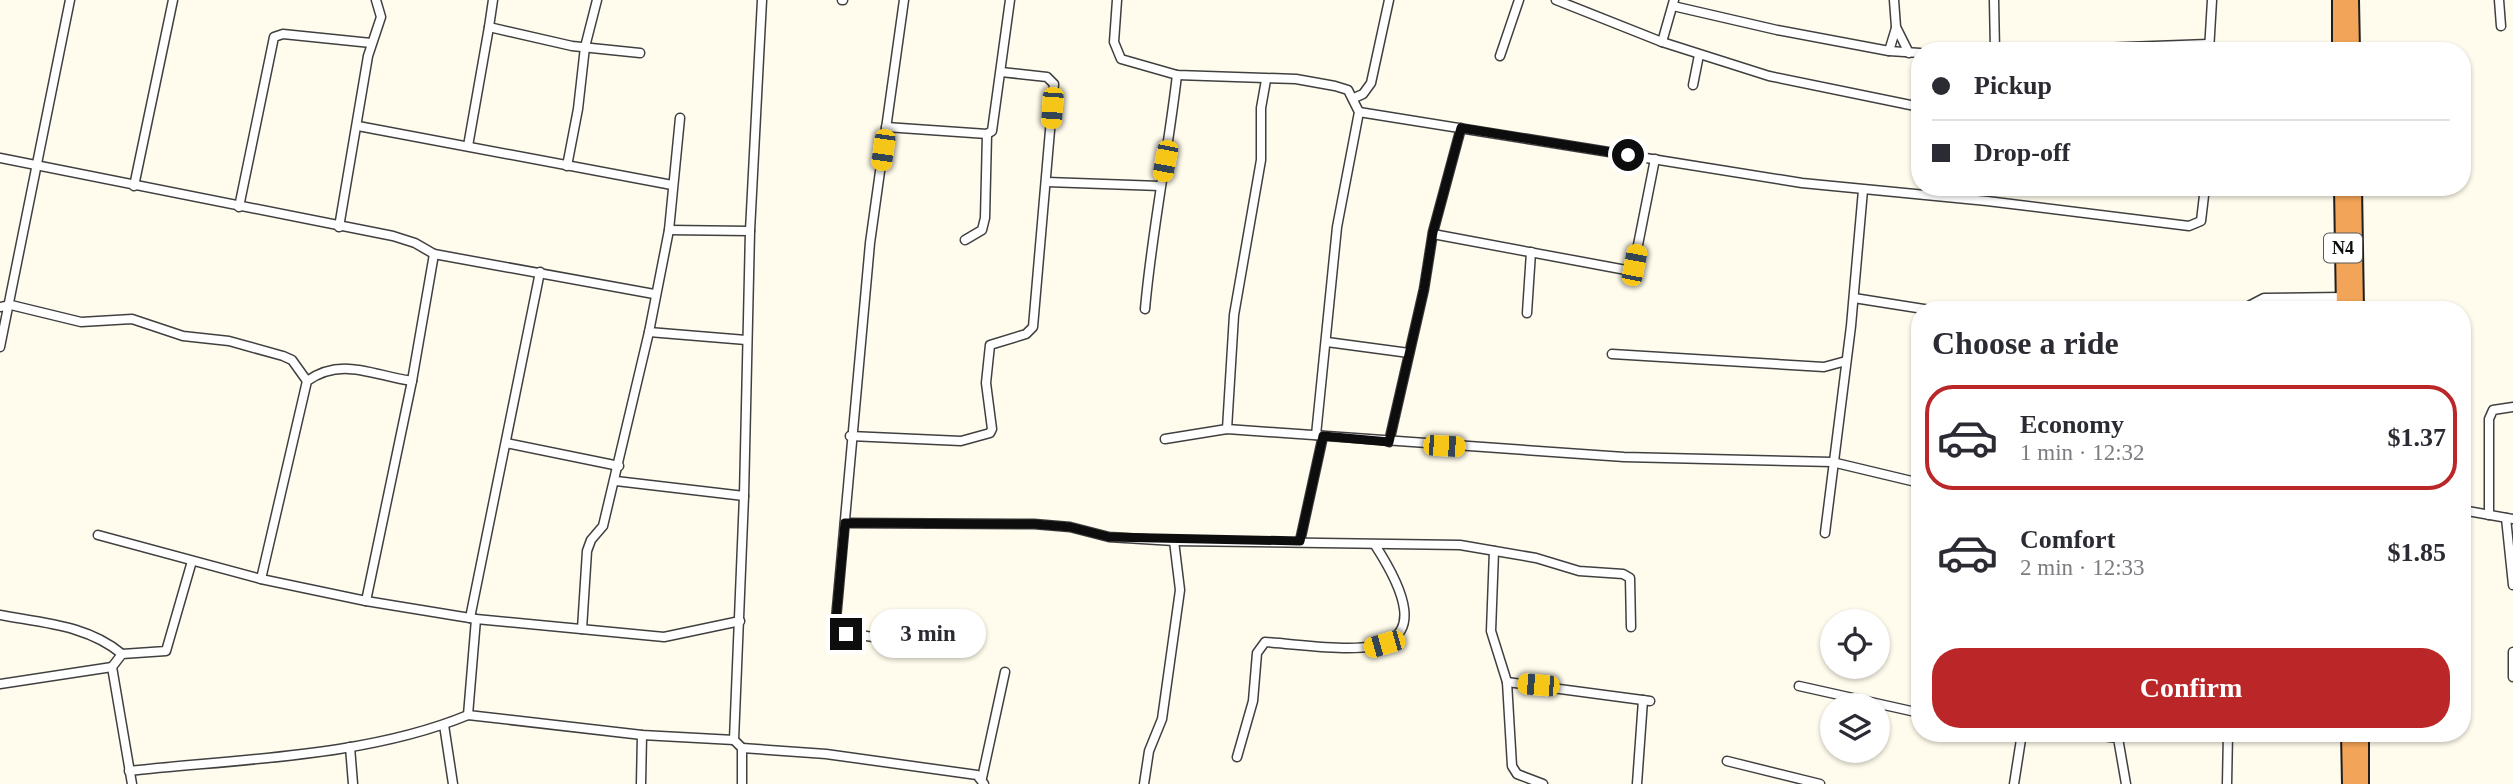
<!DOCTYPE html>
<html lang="en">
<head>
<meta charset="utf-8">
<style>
	body { margin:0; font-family:Georgia,serif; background:#f2f2f3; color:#2b2b33; height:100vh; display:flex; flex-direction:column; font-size:26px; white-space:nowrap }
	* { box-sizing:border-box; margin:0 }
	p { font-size:23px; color:#7c7c81 }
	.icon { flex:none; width:38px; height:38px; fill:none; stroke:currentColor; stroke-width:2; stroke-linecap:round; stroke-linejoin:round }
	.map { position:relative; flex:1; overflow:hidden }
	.side { position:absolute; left:1911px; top:301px; width:560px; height:441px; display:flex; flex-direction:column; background:#fff; border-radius:28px; box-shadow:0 2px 5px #0004 }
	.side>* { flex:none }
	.banner { position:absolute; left:1911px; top:42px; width:560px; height:154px; border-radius:28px; box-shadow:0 2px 5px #0004; display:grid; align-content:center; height:154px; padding:0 21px; background:#fff }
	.tools { position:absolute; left:1820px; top:609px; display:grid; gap:14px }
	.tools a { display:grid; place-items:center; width:70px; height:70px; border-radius:50%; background:#fff; box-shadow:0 2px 5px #0004; font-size:35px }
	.end { position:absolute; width:32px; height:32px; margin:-16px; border:9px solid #0d0d0d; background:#fff; box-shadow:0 0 0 4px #fff }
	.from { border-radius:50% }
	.bubble { position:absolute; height:49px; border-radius:24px; background:#fff; box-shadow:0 2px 5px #0004; font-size:23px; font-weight:800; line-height:49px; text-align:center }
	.car { position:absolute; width:21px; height:42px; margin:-21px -10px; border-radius:9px; box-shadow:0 0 5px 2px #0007; background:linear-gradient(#f5c518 24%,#345 0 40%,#f5c518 0 76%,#345 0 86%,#f5c518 0) }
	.banner b { display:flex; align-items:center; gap:24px; height:66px; font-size:26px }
	.banner b+b { border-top:2px solid #e1e1e2 }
	.banner i { width:18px; height:18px; background:#2b2b33 }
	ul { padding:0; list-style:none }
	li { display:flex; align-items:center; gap:21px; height:105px; margin:0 14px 10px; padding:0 7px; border:4px solid transparent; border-radius:28px }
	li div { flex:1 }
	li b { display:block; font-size:26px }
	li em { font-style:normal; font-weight:800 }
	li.current { border-color:#bb2728 }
	li>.icon { width:63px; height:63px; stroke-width:1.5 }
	h2 { padding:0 21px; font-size:32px; line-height:84px }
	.action { display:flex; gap:14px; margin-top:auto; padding:14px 21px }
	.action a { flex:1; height:80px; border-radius:28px; background:#bb2728; color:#fff; font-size:28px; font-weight:800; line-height:80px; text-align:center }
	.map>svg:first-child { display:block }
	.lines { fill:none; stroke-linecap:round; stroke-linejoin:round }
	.street-casing { stroke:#404040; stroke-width:11 }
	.highway-casing { stroke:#1e1e1e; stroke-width:18 }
	.street { stroke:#fff; stroke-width:8 }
	.highway { stroke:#f2a558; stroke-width:14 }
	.route { stroke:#0d0d0d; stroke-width:9 }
	.labels { text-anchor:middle; stroke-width:7; stroke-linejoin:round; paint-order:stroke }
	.shield { fill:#fff; stroke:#565656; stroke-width:2 }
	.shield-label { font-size:18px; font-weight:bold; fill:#0d0d0d }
</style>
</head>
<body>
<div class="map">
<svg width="2513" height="784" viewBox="0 0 2513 784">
	<rect width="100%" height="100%" fill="#fffced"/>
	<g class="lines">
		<g class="street-casing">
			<g id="street">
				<path d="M493,0l-4,27 83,19 68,7"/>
				<path d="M842,0h1"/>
				<path d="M904,0l-34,243 -34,376 10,14 68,10"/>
				<path d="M1117,0l-3,42 7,17 56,16 119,4 39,7 13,4 11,22 -22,115 -21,208"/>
				<path d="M1556,0l106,42 107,34 151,31"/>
				<path d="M1894,0l2,27 13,26"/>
				<path d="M1994,0l1,51"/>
				<path d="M2499,0l2,26"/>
				<path d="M1673,6l104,24 112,21 31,2"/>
				<path d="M1662,42l12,-42"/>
				<path d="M1889,51l7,-23"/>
				<path d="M2020,51l188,-7"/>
				<path d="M2209,51l3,-51"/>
				<path d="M1500,56l19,-56"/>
				<path d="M1693,85l6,-30"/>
				<path d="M1354,98l9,-4 8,-11 18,-83"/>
				<path d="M1359,112l443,71 185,18 202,25 12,-5 4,-34"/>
				<path d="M358,126l314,59"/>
				<path d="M886,127l101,7 5,-3 18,-131"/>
				<path d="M468,146l21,-119"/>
				<path d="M0,158l393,78 22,7 19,11"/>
				<path d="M567,166l11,-57 7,-62 12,-47"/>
				<path d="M1047,182l113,4"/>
				<path d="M134,186l39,-186"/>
				<path d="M239,207l35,-170 9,-3 88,9"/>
				<path d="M339,227l29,-171 13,-39 -5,-17"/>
				<path d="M669,230l81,1"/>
				<path d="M1433,234l193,36 8,-5 21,-106"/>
				<path d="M965,240l17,-10 3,-12 2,-84"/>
				<path d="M1854,298l76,12"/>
				<path d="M0,307l11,-2 70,17 51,-3 51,17 46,5 54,15 9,4 15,21"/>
				<path d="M1145,309c7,-79 23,-156 32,-234"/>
				<path d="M2241,310l23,-12 80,-1"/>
				<path d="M1527,313l4,-61"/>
				<path d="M649,332l97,8"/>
				<path d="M1327,342l82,11"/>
				<path d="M0,347l70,-347"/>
				<path d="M1612,354l212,13 22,-6"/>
				<path d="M1227,429l7,-114 27,-155v-52l5,-28"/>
				<path d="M850,436l111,5 29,-8 2,-4 -6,-46 4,-38 36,-11 7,-7 21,-243 -7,-7 -46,-5"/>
				<path d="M1165,439l62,-10 397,28 208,5 88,21"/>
				<path d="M1389,442l35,-153 9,-57 28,-104"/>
				<path d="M506,443l113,23"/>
				<path d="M616,481l128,15"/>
				<path d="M2462,510l51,9"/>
				<path d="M2489,515v-96l4,-9 20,-3"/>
				<path d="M2506,518l7,67"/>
				<path d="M845,523l189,1 36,3 39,10 65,4 286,4 76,13 43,13 44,3 7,4 1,49"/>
				<path d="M1825,533l26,-207 12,-136"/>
				<path d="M98,535l163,44 105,22 110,18 188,18 76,-16"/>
				<path d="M1300,541l23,-105"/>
				<path d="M1494,551l-3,80 16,51 5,84 5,8 26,10"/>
				<path d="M261,579l46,-198c35,-25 67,-5 105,0l22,-127 220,40"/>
				<path d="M366,601l46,-220"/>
				<path d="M0,615c43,8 87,10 122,39"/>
				<path d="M470,618l70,-346"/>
				<path d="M582,629l5,-78 4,-11 12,-14 46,-194 20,-102 11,-112"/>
				<path d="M2513,652v25"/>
				<path d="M1507,682l143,19"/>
				<path d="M0,684l112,-17"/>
				<path d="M1799,686l121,27"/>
				<path d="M468,715l8,-96"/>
				<path d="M444,725l9,59"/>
				<path d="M2077,733l41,5 8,46"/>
				<path d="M350,747l3,37"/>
				<path d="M742,748l84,6 151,21 7,9"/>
				<path d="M1237,757l16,-56 4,-48 8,-11c83,6 193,31 110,-97"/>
				<path d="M1727,761l93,23"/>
				<path d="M129,771c109,-12 238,-14 339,-56l174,20 92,5"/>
				<path d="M982,778l23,-106"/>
				<path d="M132,784l-20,-117 10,-13 44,-3 26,-90"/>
				<path d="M641,784l1,-49"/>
				<path d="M742,784v-36l-8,-8 10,-244 6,-265 12,-231"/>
				<path d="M1144,784l5,-33 13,-32 18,-129 -6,-49"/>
				<path d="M1637,784l6,-84"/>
				<path d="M2014,784l8,-51"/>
				<path d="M2227,784l1,-51"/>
			</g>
		</g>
		<g class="highway-casing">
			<g id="highway">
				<path d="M2340,0v51"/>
				<path d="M2351,0l1,51"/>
				<path d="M2342,187l2,123"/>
				<path d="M2354,187l2,123"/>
				<path d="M2349,733l1,51"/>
				<path d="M2361,733v51"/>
			</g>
		</g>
		<use href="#street" class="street"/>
		<use href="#highway" class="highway"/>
	</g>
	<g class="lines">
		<path class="route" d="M846,634l-10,-15 9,-96 189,1 36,3 39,10 191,4 23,-105 66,6 35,-153 9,-57 28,-104 167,27"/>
	</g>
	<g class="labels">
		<rect class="shield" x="2324" y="233.5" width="38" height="29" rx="5"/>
		<g class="shield-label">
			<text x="2343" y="254">N4</text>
		</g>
	</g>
</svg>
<div class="tools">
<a><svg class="icon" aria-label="locate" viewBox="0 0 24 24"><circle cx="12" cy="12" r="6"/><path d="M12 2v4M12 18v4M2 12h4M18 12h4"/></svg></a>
<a><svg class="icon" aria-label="layers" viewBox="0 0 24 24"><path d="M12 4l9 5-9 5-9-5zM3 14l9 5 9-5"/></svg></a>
</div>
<i class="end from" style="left:1628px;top:155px"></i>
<i class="end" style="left:846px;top:634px"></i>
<div class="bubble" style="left:870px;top:609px;width:116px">3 min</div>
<i class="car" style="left:1052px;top:108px;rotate:184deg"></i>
<i class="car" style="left:883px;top:150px;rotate:188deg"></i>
<i class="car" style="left:1165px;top:161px;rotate:191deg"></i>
<i class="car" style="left:1634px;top:265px;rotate:11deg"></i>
<i class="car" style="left:1444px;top:446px;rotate:93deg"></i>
<i class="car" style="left:1384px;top:644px;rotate:254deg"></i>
<i class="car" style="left:1538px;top:685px;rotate:275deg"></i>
<div class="banner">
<b><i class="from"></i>Pickup</b>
<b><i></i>Drop-off</b>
</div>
<section class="side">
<h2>Choose a ride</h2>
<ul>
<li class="current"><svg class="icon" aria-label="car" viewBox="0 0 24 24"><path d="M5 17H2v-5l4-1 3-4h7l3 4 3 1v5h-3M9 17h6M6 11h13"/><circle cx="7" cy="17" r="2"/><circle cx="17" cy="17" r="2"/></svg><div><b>Economy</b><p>1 min · 12:32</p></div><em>$1.37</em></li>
<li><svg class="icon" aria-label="car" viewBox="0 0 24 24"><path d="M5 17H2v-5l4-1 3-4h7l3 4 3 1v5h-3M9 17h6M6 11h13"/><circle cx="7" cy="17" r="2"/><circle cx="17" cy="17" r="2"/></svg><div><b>Comfort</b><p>2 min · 12:33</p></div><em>$1.85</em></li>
</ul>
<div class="action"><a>Confirm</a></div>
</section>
</div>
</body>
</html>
